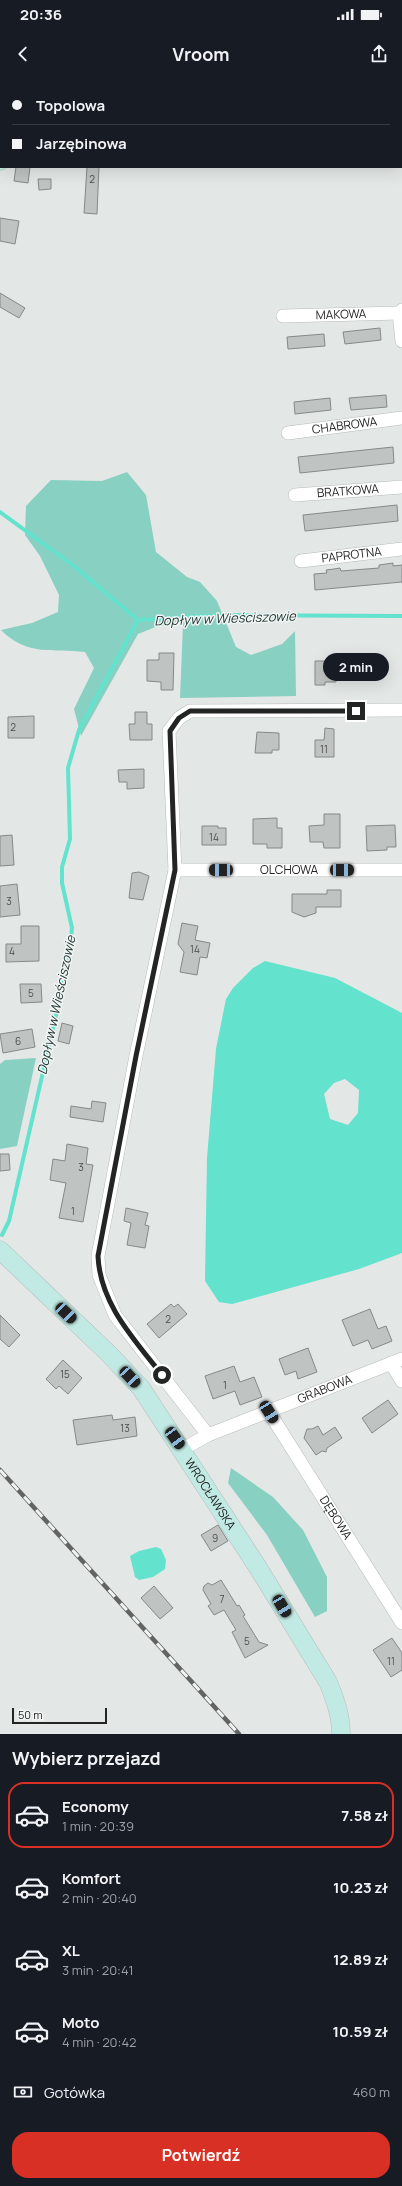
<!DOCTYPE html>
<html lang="pl">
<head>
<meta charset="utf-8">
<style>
	body { margin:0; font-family:Manrope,sans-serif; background:#242831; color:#f1f3f6; height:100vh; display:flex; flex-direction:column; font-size:15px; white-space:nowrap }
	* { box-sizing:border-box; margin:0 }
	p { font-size:13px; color:#9ea1a6 }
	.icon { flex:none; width:22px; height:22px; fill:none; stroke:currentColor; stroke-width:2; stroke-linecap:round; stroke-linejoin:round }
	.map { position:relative; height:1654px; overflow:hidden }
	.sheet { display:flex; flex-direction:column; background:#171b24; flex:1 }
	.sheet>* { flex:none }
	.guide { position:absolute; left:0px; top:0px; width:402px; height:88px; box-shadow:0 4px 16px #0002; display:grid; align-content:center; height:88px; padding:0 12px; background:#171b24 }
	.scale { position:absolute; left:12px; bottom:10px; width:95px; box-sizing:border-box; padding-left:4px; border:2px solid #232524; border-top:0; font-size:11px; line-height:14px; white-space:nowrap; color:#232524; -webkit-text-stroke:3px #f0f5f4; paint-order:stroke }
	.end { position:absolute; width:18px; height:18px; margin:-9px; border:5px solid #232524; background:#fff; box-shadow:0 0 0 2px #fff }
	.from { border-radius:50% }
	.bubble { position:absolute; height:28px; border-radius:14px; background:#171b24; box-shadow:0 4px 16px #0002; font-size:13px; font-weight:700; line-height:28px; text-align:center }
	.car { position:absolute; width:12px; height:24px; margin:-12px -6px; border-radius:5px; box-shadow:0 0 3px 1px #0007; background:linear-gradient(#222 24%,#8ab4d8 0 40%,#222 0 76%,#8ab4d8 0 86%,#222 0) }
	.guide b { display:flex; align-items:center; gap:14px; height:38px; font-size:15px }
	.guide b+b { border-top:1px solid #363941 }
	.guide i { width:10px; height:10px; background:#f1f3f6 }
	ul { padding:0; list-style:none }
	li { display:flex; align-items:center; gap:12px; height:66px; margin:0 8px 6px; padding:0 4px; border:2px solid transparent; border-radius:16px }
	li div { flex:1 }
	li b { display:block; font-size:15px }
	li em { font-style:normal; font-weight:700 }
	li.current { border-color:#d93025 }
	li>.icon { width:36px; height:36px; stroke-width:1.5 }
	h2 { padding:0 12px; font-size:18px; line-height:48px }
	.pay { display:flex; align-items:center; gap:10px; height:44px; padding:0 12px; font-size:15px }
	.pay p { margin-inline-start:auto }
	.primary-button { display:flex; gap:8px; margin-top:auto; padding:8px 12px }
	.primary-button a { flex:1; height:46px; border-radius:16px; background:#d93025; color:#fff; font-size:16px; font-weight:700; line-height:46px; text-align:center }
	.status { display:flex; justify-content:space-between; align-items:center; height:28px; padding:0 20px; background:#171b24; direction:ltr }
	.status svg { height:11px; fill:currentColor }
	header { display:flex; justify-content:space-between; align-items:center; height:52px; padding:0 12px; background:#171b24; font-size:18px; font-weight:700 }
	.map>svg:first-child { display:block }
	.green { fill:#88d0c2 }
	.water { fill:#63e2cd; fill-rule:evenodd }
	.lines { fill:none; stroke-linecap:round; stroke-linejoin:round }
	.stream { stroke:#63e2cd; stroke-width:4 }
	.building { fill:#bfc4c3; stroke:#858988 }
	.street-casing { stroke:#b6bbb9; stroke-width:14 }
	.secondary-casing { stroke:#b6bbb9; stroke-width:19 }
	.street { stroke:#fff; stroke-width:13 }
	.secondary { stroke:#c2eae4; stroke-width:18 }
	.rail-casing { stroke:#616463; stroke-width:4.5 }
	.rail { stroke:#f0f5f4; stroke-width:3; stroke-dasharray:9; stroke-linecap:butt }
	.route { stroke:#232524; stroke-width:5 }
	.labels { text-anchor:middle; stroke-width:3; stroke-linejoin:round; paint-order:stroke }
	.number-label { font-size:10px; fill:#4a4d4c }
	.street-label { font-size:12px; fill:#232524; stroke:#f0f5f4 }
	.water-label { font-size:13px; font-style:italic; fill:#1c332e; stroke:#f0f5f4 }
</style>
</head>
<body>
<div class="status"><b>20:36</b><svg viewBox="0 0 49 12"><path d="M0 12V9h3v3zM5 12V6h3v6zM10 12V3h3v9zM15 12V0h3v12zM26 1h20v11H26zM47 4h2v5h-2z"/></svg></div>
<header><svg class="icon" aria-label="back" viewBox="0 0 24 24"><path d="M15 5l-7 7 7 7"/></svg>Vroom<svg class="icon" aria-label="share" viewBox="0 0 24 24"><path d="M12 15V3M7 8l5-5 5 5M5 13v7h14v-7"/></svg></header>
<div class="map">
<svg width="402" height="1654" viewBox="0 0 402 1654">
	<rect width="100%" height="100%" fill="#e3e7e6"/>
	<g class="green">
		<path d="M127,392l19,23 10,57 31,25 13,5 17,19 19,46 15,8 31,-11 13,-13 1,65 -116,2 3,-74 -25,2 -20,8 -57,102 -7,-27 20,-41 -9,-16c-33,-4 -57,5 -84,-22l31,-7 26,-11 1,-17 -19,-39 -15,-21 1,-29 25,-26 51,1z"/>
		<path d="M36,978l-19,88 -17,3v-85l5,-4z"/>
		<path d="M231,1388l42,29 30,33 24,47v34l-12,6 -48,-82 -39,-52z"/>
	</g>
	<g class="water">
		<path d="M265,881l70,17 67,35v240l-43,16 -127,35 -13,-2 -14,-21 2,-123 9,-109 10,-50 7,-11 20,-20zM345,999l14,11 -1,23 -10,12 -18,-6 -6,-25 10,-11z"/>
		<path d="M156,1467l5,2 5,11 -1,9 -12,8 -14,3 -4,-3 -5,-21 9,-5z"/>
	</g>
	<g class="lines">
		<g class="stream">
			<path d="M0,432l74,54 64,54"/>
			<path d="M2,1155l7,-14 60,-263 3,-30 -10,-45v-16l8,-28 -2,-71 11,-38 59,-110 87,-5 177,1"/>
		</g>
	</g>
	<g class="building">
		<path d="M16,87h14l-2,16 -14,-2z"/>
		<path d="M87,87h12l-2,47 -13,-1z"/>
		<path d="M38,99h13v10l-12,1z"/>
		<path d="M0,138l19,3 -4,23 -15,-3z"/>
		<path d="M0,213l25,15 -6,10 -19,-11z"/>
		<path d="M380,248l1,12 -36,4 -2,-12z"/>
		<path d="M324,254l1,12 -37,3 -1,-12z"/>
		<path d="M386,315l1,12 -36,3 -2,-12z"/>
		<path d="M330,318l1,12 -36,4 -1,-12z"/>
		<path d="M393,367l1,16 -94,10 -2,-16z"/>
		<path d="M397,425l1,16 -93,10 -2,-16z"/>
		<path d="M393,483v3l9,-1v17l-87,8 -1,-16 13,-1 -1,-3 8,-1 6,-1 1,3 38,-3v-3z"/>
		<path d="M159,573h15l-1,37h-12v-8l-14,-1v-21h12z"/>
		<path d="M315,581h15v4h6v17h-11v3h-10z"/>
		<path d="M135,632h12v12h5v16h-22l-1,-16h6z"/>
		<path d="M34,636v22h-26v-21z"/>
		<path d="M325,648l9,1v28h-19v-17h9z"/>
		<path d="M257,652l22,1v17h-7v3h-17z"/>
		<path d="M144,689v19l-17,1v-7h-8l-1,-12z"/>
		<path d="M324,734h16v34h-16l-1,-6h-13l-1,-16 15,-1z"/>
		<path d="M277,738v10h5v20h-15v-4h-14v-25z"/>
		<path d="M395,745l1,22h-9v3l-20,1 -1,-25z"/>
		<path d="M202,746h16v2h8v17h-24z"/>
		<path d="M12,755l2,30 -14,1v-30z"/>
		<path d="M139,792l10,4 -6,24 -14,-2 3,-25z"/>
		<path d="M17,804l3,31 -20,2v-31z"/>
		<path d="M327,810h14v17h-25v6l-12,4 -12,-5v-18h35z"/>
		<path d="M182,843l16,3 -3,14 15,3 -3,15 -7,-1 -3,18 -17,-3 4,-20 -6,-8z"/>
		<path d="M21,846h18v35l-33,1v-18h15z"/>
		<path d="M20,904h21l1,18 -21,1z"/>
		<path d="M62,943l11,3 -4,18 -11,-3z"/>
		<path d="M32,949l3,18 -32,6 -3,-19z"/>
		<path d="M92,1021l14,2 -3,19 -33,-5 1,-11 20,3z"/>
		<path d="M67,1064l21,4 -2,16 7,1 -10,57 -24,-4 7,-35 -16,-3 3,-21 12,2z"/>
		<path d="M0,1074h9l1,16 -10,1z"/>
		<path d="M126,1128l22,5 -3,12 4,1 -4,22 -18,-3 4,-22 -7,-2z"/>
		<path d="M171,1224l3,3 4,-3 9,10 -28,24 -12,-14z"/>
		<path d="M370,1229l8,20 8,-3 6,15 -20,8 -4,-9 -15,6 -11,-26z"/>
		<path d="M0,1235l20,20 -11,12 -9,-8z"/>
		<path d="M308,1268l9,24 -19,7 -2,-8 -11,4 -6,-16z"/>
		<path d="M63,1280l19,18 -14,16 -9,-8 -3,3 -10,-10z"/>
		<path d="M234,1286l6,16 14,-5 8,20 -22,8 -5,-14 -22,8 -8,-23z"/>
		<path d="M388,1320l10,14 -26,19 -10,-15z"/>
		<path d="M112,1335l1,5 22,-3 2,19 -60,9 -4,-25z"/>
		<path d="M318,1346l5,9 12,-8 7,11 -15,10 -1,4 -4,-1 -6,4 -12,-17 3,-9h5z"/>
		<path d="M218,1445l10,16 -17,10 -10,-16z"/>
		<path d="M221,1500l16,26 2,-1 6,10 -2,1 16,26 9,3 -23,13 -13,-26 4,-2 -12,-20 -10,5 -6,-9 3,-2 -8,-14 1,-4 4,-3 4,2z"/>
		<path d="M154,1506l19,22 -13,11 -19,-21z"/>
		<path d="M392,1558l10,15v17l-11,7 -18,-27z"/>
	</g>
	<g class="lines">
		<g class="street-casing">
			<g id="street">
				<path d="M402,230l-3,3 3,28"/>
				<path id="s1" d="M283,236l116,-3"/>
				<path id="s2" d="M288,353l114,-15"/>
				<path id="s3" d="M295,415l107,-8"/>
				<path id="s4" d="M301,481l101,-12"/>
				<path id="s5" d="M175,790h227"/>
				<path d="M391,1283l11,18"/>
				<path id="s6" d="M269,1332l133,211"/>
				<path d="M208,1355l-93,-120 -16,-40 -1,-19 38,-200 39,-186 -6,-139 10,-13 11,-7 212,-1"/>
				<path id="s7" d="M183,1369l25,-14 194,-76"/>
			</g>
		</g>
		<g class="secondary-casing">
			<g id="secondary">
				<path d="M28,1v-1"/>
				<path d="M0,81l1,-2"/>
				<path id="s8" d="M0,1170l109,104 32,34 116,178 71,116c7,17 13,33 13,52"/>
			</g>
		</g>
		<use href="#street" class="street"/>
		<use href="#secondary" class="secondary"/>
		<g class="rail-casing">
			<path id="rail" d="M0,1390l239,264"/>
		</g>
		<use href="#rail" class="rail"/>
	</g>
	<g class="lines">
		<path class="route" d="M162,1295c-28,-36 -62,-71 -64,-119l38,-200 39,-186 -5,-139 9,-13 11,-7h166"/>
	</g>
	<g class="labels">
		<g class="number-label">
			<text x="92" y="103">2</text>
			<text x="13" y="651">2</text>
			<text x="324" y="673">11</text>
			<text x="214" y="761">14</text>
			<text x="9" y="825">3</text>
			<text x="195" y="873">14</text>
			<text x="12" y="875">4</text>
			<text x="31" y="917">5</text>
			<text x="18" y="965">6</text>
			<text x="81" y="1091">3</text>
			<text x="73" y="1135">1</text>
			<text x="168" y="1243">2</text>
			<text x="65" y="1298">15</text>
			<text x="225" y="1309">1</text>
			<text x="125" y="1352">13</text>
			<text x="215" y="1462">9</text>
			<text x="222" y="1523">7</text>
			<text x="247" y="1565">5</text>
			<text x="391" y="1585">11</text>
		</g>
		<g class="street-label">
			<text dy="4" stroke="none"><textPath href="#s1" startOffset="58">MAKOWA</textPath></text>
			<text dy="4" stroke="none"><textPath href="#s2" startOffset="57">CHABROWA</textPath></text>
			<text dy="4" stroke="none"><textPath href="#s3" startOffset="53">BRATKOWA</textPath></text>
			<text dy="4" stroke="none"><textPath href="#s4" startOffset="51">PAPROTNA</textPath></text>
			<text dy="4" stroke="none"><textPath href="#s5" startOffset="114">OLCHOWA</textPath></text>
			<text dy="4" stroke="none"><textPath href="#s7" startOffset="154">GRABOWA</textPath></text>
			<text dy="4" stroke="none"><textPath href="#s8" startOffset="324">WROCŁAWSKA</textPath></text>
			<text dy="4" stroke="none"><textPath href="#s6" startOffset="125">DĘBOWA</textPath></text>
		</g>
		<g class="water-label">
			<text transform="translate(225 538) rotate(-2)" y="5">Dopływ w Wieściszowie</text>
			<text transform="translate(56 925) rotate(-78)" y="5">Dopływ w Wieściszowie</text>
		</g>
	</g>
</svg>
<div class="scale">50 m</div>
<i class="end from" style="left:162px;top:1295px"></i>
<i class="end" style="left:356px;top:631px"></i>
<div class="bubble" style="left:323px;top:573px;width:66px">2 min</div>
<i class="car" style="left:221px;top:790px;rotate:270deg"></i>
<i class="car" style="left:342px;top:790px;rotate:90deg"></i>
<i class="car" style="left:66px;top:1233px;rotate:134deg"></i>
<i class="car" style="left:130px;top:1297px;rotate:137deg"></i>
<i class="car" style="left:269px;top:1332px;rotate:148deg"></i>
<i class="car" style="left:175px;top:1358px;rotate:144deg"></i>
<i class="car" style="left:282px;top:1526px;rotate:149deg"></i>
<div class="guide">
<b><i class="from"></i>Topolowa</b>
<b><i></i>Jarzębinowa</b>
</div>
</div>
<section class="sheet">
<h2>Wybierz przejazd</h2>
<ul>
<li class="current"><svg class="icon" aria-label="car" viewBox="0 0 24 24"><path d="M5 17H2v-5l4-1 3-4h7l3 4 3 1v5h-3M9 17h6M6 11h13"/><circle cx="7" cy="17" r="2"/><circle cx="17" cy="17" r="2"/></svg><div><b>Economy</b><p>1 min · 20:39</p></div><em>7.58 zł</em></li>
<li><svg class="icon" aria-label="car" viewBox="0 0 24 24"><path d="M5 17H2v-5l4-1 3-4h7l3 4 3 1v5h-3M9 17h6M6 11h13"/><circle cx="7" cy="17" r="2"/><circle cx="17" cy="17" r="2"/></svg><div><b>Komfort</b><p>2 min · 20:40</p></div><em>10.23 zł</em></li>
<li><svg class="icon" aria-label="car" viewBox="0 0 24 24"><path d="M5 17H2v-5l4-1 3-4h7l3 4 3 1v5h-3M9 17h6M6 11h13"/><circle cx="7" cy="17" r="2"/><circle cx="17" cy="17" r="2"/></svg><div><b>XL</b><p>3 min · 20:41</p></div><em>12.89 zł</em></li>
<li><svg class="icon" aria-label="car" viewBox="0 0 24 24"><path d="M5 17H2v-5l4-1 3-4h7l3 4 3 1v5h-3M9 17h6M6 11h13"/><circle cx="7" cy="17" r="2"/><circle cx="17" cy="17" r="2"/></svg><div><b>Moto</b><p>4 min · 20:42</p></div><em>10.59 zł</em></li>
</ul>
<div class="pay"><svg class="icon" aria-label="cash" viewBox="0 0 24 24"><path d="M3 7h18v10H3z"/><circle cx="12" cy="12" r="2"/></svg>Gotówka<p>460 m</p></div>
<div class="primary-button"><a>Potwierdź</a></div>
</section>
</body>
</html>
